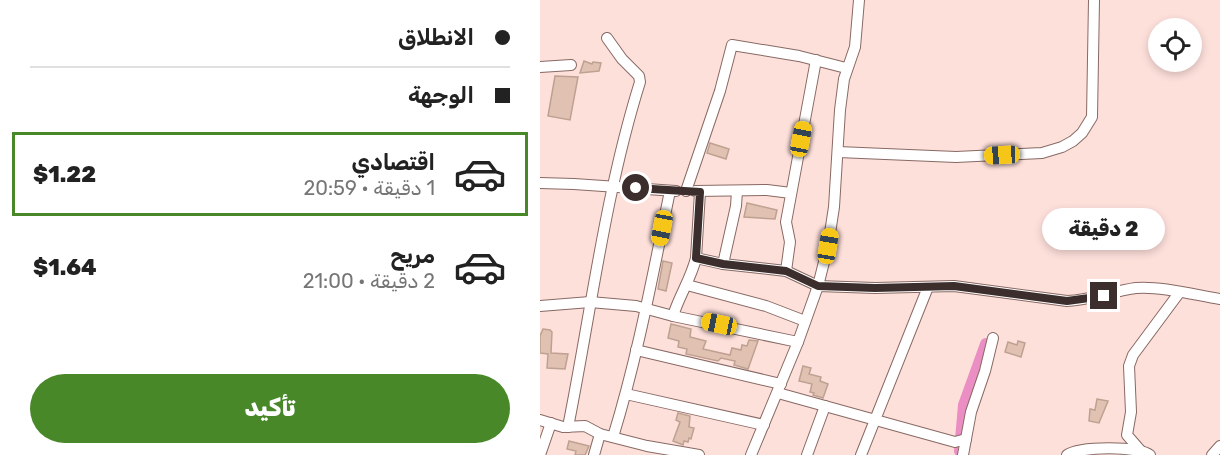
<!DOCTYPE html>
<html lang="ar">
<head>
<meta charset="utf-8">
<style>
	body { margin:0; font-family:Rubik,Vazirmatn,sans-serif; background:#f2f2f2; color:#222; direction:rtl; height:100vh; display:flex; flex-direction:column; font-size:22px; white-space:nowrap }
	* { box-sizing:border-box; margin:0 }
	p { font-size:20px; color:#767676 }
	.icon { flex:none; width:33px; height:33px; fill:none; stroke:currentColor; stroke-width:2; stroke-linecap:round; stroke-linejoin:round }
	.map { position:relative; flex:1; overflow:hidden; direction:ltr }
	.details { display:flex; flex-direction:column; background:#fff; width:540px }
	.details>* { flex:none }
	.hud { display:grid; align-content:center; height:132px; padding:0 30px; background:#fff }
	.controls { position:absolute; left:608px; top:18px; display:grid; gap:12px }
	.controls a { display:grid; place-items:center; width:54px; height:54px; border-radius:50%; background:#fff; box-shadow:0 3px 9px #0003; font-size:30px }
	.end { position:absolute; width:27px; height:27px; margin:-14px; border:8px solid #3c2e2c; background:#fff; box-shadow:0 0 0 3px #fff }
	.from { border-radius:50% }
	.bubble { position:absolute; height:42px; border-radius:21px; background:#fff; box-shadow:0 3px 9px #0003; font-size:20px; font-weight:800; line-height:42px; text-align:center; direction:rtl }
	.car { position:absolute; width:18px; height:36px; margin:-18px -9px; border-radius:8px; box-shadow:0 0 4px 2px #0007; background:linear-gradient(#f5c518 24%,#345 0 40%,#f5c518 0 76%,#345 0 86%,#f5c518 0) }
	.hud b { display:flex; align-items:center; gap:21px; height:57px; font-size:22px }
	.hud b+b { border-top:2px solid #e0e0e0 }
	.hud i { width:15px; height:15px; background:#222 }
	ul { padding:0; list-style:none }
	li { display:flex; align-items:center; gap:18px; height:84px; margin:0 12px 9px; padding:0 18px; border:3px solid transparent; border-radius:0px }
	li div { flex:1 }
	li b { display:block; font-size:22px }
	li em { font-style:normal; font-weight:800 }
	li.on { border-color:#488829 }
	li>.icon { width:54px; height:54px; stroke-width:1.5 }
	.button { display:flex; gap:12px; margin-top:auto; padding:12px 30px }
	.button a { flex:1; height:69px; border-radius:36px; background:#488829; color:#fff; font-size:24px; font-weight:800; line-height:69px; text-align:center }
	main { display:flex; flex:1; min-height:0 }
	.map>svg:first-child { display:block }
	.lines { fill:none; stroke-linecap:round; stroke-linejoin:round }
	.river { stroke:#eb8ec3; stroke-width:12 }
	.building { fill:#e1c2b2; stroke:#bea191; stroke-width:1.5 }
	.minor-casing { stroke:#886964; stroke-width:12 }
	.minor { stroke:#fff; stroke-width:10 }
	.route { stroke:#3c2e2c; stroke-width:8 }
</style>
</head>
<body>
<main>
<div class="map">
<svg width="680" height="455" viewBox="0 0 680 455">
	<rect width="100%" height="100%" fill="#fee0db"/>
	<g class="lines">
		<path class="river" d="M420,451l4,-46 22,-61"/>
	</g>
	<g class="building">
		<path d="M44,61l8,3 1,-2 8,1 -2,8 -19,2z"/>
		<path d="M15,76l23,1 -8,43 -22,-4z"/>
		<path d="M170,143l19,6 -3,10 -19,-6z"/>
		<path d="M207,203l30,7 -2,9 -31,-2z"/>
		<path d="M123,261l9,2 -6,28 -8,-2z"/>
		<path d="M131,324l20,5 -1,8 16,4 -3,8 27,6 2,-7 9,2 1,-5 5,1 2,-6 9,1 -10,28 -14,-4 1,-4 -14,-3 -3,3 -32,-7 1,-5 -9,-2 1,-6 -11,-3z"/>
		<path d="M3,329l7,1 2,2 -1,21 17,1 -3,15 -18,-1 1,-14 -8,-1v-17z"/>
		<path d="M478,341l7,2 -4,14 -16,-5 3,-10 9,3z"/>
		<path d="M263,366l8,2 -2,6 12,3 -1,4 8,3 -5,14 -10,-3 1,-2 -4,-1 2,-8 -13,-3z"/>
		<path d="M557,399l11,2 -9,22 -10,-2 1,-12 5,1z"/>
		<path d="M138,413l12,3 -1,11 5,1 -3,11 -2,-1 -1,4 -4,-1 -1,4 -10,-4 7,-19 -4,-2z"/>
		<path d="M29,441l20,5 -4,9h-10l1,-4 -9,-2z"/>
	</g>
	<g class="lines">
		<g class="minor-casing">
			<g id="minor">
				<path d="M0,67l31,-2"/>
				<path d="M298,152l118,5 86,-4 20,-6 11,-6 9,-8 10,-16 2,-117"/>
				<path d="M0,183l34,1 102,7"/>
				<path d="M146,191l34,-100 12,-46 67,11 47,12"/>
				<path d="M155,191l72,-1 24,3"/>
				<path d="M160,192l-4,66 27,6 63,7 32,15 57,2 79,-2 113,15c24,-1 46,-10 69,-13 25,-2 59,7 84,11"/>
				<path d="M183,264l13,-58 1,-15"/>
				<path d="M246,271l4,-29 -4,-20 30,-162"/>
				<path d="M147,285l79,21 39,15"/>
				<path d="M0,306l50,-4 46,4 37,10 125,26"/>
				<path d="M133,316c6,-20 18,-37 23,-58"/>
				<path d="M96,350l145,34"/>
				<path d="M238,393l177,49 11,-3"/>
				<path d="M86,394l138,31"/>
				<path d="M0,420l23,7 22,-1 15,8 47,12 52,9"/>
				<path d="M28,427c23,-115 37,-233 72,-345l-1,-6 -17,-17 -15,-21"/>
				<path d="M73,437c25,-81 40,-164 57,-246"/>
				<path d="M600,450l-13,-15 4,-23 -2,-46 4,-11 46,-62"/>
				<path d="M0,455l11,-32"/>
				<path d="M54,455l6,-21"/>
				<path d="M211,455l47,-113 20,-56 10,-40 6,-39 6,-97 4,-31 11,-32 4,-47"/>
				<path d="M267,455l18,-49"/>
				<path d="M321,455l67,-168"/>
				<path d="M423,455l8,-43 14,-41 8,-33"/>
				<path d="M527,455c13,-9 71,-9 83,0"/>
				<path d="M672,455l8,-9"/>
			</g>
		</g>
		<use href="#minor" class="minor"/>
	</g>
	<g class="lines">
		<path class="route" d="M96,188l64,4 -4,66 27,6 63,7 32,15 57,2 79,-2 113,15 37,-5"/>
	</g>
</svg>
<div class="controls">
<a><svg class="icon" aria-label="locate" viewBox="0 0 24 24"><circle cx="12" cy="12" r="6"/><path d="M12 2v4M12 18v4M2 12h4M18 12h4"/></svg></a>
</div>
<i class="end from" style="left:96px;top:188px"></i>
<i class="end" style="left:564px;top:296px"></i>
<div class="bubble" style="left:502px;top:208px;width:123px">2 دقيقة</div>
<i class="car" style="left:261px;top:139px;rotate:11deg"></i>
<i class="car" style="left:462px;top:155px;rotate:267deg"></i>
<i class="car" style="left:122px;top:228px;rotate:191deg"></i>
<i class="car" style="left:288px;top:246px;rotate:9deg"></i>
<i class="car" style="left:179px;top:324px;rotate:282deg"></i>
</div>
<section class="details">
<div class="hud">
<b><i class="from"></i>الانطلاق</b>
<b><i></i>الوجهة</b>
</div>
<ul>
<li class="on"><svg class="icon" aria-label="car" viewBox="0 0 24 24"><path d="M5 17H2v-5l4-1 3-4h7l3 4 3 1v5h-3M9 17h6M6 11h13"/><circle cx="7" cy="17" r="2"/><circle cx="17" cy="17" r="2"/></svg><div><b>اقتصادي</b><p>1 دقيقة · 20:59</p></div><em>$1.22</em></li>
<li><svg class="icon" aria-label="car" viewBox="0 0 24 24"><path d="M5 17H2v-5l4-1 3-4h7l3 4 3 1v5h-3M9 17h6M6 11h13"/><circle cx="7" cy="17" r="2"/><circle cx="17" cy="17" r="2"/></svg><div><b>مريح</b><p>2 دقيقة · 21:00</p></div><em>$1.64</em></li>
</ul>
<div class="button"><a>تأكيد</a></div>
</section>
</main>
</body>
</html>
